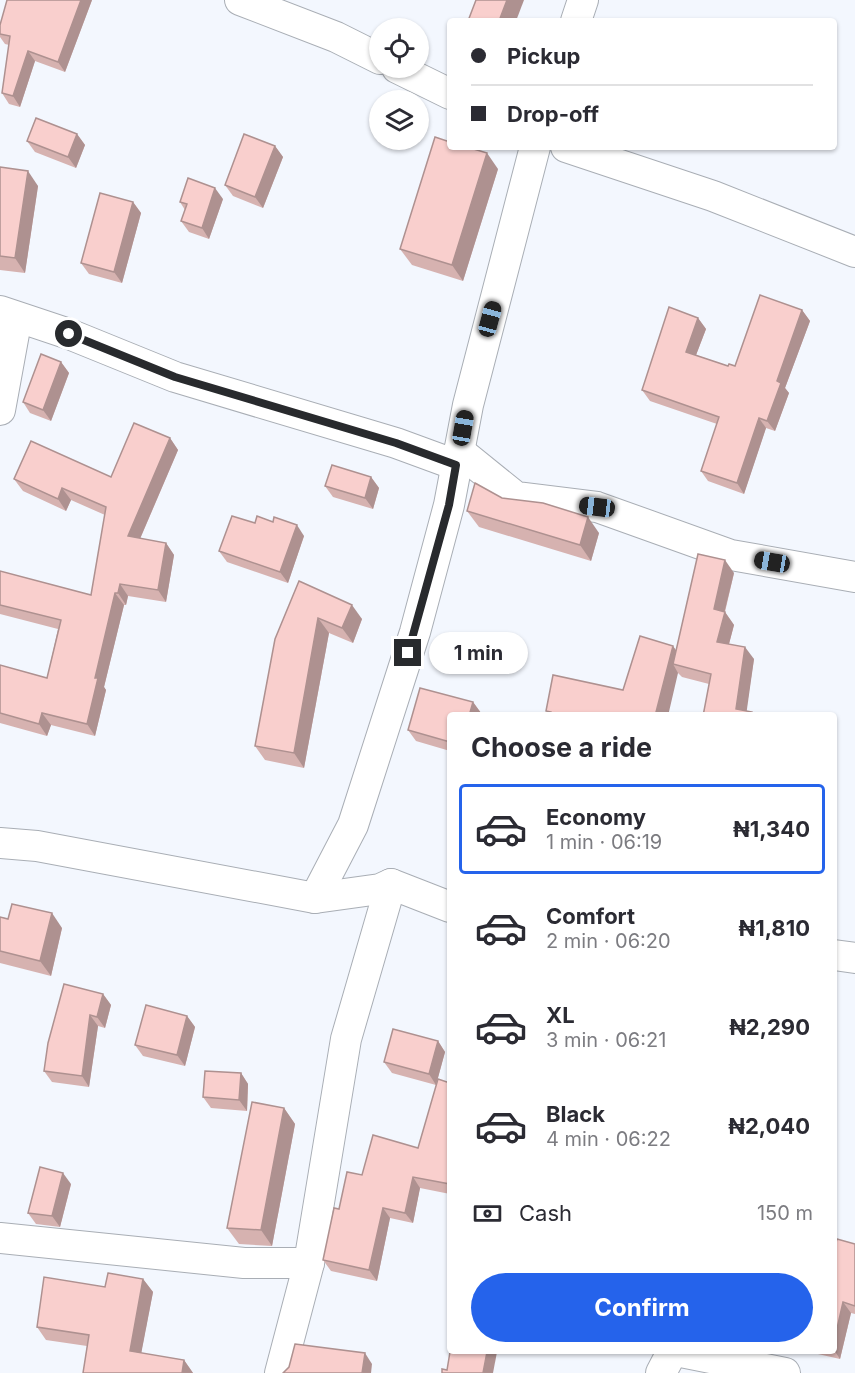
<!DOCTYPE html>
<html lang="en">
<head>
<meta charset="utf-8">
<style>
	body { margin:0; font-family:Inter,sans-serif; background:#f2f2f3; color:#2b2b33; height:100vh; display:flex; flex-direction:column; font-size:22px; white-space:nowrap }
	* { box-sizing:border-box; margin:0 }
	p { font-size:20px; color:#7c7c81 }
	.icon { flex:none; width:33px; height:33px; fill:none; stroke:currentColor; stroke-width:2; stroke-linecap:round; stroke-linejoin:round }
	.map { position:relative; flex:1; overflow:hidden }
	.side { position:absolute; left:447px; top:712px; width:390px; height:642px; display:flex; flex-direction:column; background:#fff; border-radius:6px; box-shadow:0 2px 4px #0004 }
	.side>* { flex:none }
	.banner { position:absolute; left:447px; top:18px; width:390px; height:132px; border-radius:6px; box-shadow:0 2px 4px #0004; display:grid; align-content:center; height:132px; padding:0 24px; background:#fff }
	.fabs { position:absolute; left:369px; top:18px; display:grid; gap:12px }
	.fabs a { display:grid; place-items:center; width:60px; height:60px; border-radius:50%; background:#fff; box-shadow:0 2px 4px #0004; font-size:30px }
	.end { position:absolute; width:27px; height:27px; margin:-14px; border:8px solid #282a2d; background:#fff; box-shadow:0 0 0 3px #fff }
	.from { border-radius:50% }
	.bubble { position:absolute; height:42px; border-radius:21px; background:#fff; box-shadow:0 2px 4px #0004; font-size:20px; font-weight:700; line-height:42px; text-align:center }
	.car { position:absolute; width:18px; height:36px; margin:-18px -9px; border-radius:8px; box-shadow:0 0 4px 2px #0007; background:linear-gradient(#222 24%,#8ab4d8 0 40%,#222 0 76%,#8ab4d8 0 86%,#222 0) }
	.banner b { display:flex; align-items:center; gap:21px; height:57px; font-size:22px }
	.banner b+b { border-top:2px solid #e1e1e2 }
	.banner i { width:15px; height:15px; background:#2b2b33 }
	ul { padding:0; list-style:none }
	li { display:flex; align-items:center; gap:18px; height:90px; margin:0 12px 9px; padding:0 12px; border:3px solid transparent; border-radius:6px }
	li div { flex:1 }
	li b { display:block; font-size:22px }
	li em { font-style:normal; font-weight:700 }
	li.selected { border-color:#2563eb }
	li>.icon { width:54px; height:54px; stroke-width:1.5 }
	h2 { padding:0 24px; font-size:27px; line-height:72px }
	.pay { display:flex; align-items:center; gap:15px; height:66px; padding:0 24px; font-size:22px }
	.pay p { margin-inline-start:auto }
	.primary-button { display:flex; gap:12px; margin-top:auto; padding:12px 24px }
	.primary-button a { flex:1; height:69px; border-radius:36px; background:#2563eb; color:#fff; font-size:24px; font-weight:700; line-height:69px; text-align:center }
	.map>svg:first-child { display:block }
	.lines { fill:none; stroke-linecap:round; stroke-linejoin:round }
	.street-casing { stroke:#a9aeb5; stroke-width:32 }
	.street { stroke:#fff; stroke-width:30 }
	.wall { fill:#d6b2b0 }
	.shaded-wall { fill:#ae9190 }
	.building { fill:#f9cfcd; stroke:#ae9190; stroke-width:1.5 }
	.route { stroke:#282a2d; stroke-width:8 }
</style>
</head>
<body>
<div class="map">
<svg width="855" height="1373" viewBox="0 0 855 1373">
	<rect width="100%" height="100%" fill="#f3f7fe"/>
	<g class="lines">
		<g class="street-casing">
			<g id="street">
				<path d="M240,0l96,37 44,22"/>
				<path d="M576,21l7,-21"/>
				<path d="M397,68l53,26"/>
				<path d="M566,147l147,49 142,56"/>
				<path d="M0,311l69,23 106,43 221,66 60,22"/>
				<path d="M0,410l15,-82 -2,-11"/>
				<path d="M459,451l57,46 81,10 134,48 124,22"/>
				<path d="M0,843l37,3 278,52 65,-9 11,-5 59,23"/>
				<path d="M315,898l38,-73 62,-193 34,-127 19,-100 67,-258"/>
				<path d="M834,955l21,3"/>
				<path d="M0,1238l244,25h65"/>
				<path d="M681,1352l104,21"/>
				<path d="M280,1373l29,-110 37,-224 45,-155"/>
				<path d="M661,1373l11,-21"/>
			</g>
		</g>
		<use href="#street" class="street"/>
	</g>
	<g class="wall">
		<path d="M92,0l-27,72 -30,-11 -15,46 -11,-3 -7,-11 7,-48 -4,-1 -5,-7v-12z"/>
		<path d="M77,134l8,11 -9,23 -41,-16 -8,-11z"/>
		<path d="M275,146l8,11 -20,51 -30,-12 -8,-11z"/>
		<path d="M0,167l38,19 -13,87 -25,-3z"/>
		<path d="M498,169l-35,112 -51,-16 -12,-16z"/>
		<path d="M223,199l-14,40 -20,-7 -8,-11 4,-11 -5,-8z"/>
		<path d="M133,202l8,11 -19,70 -33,-9 -8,-11z"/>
		<path d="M802,310l8,11 -25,67 4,5 -14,38 -9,-3 -22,66 -36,-13 -7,-10 16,-47 -67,-23 -8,-11 56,-72 8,11 -10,26 32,11h7z"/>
		<path d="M61,362l8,11 -18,48 -21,-8 -7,-11z"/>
		<path d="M170,438l8,12 -38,89 26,4 8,12 -8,47 -38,-6 -2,9h-2l-20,82 2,3 -11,46 -44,-11 -4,11 -47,-13v-58l47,13 11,-49 -58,-15v-43l91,24 14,-80 -34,-15 -5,11 -43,-20 -9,-12 97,-2z"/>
		<path d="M371,477l8,11 -6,21 -40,-12 -8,-11z"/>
		<path d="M502,498l97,35 -8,28 -112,-34 -12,-16z"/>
		<path d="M273,522l31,14 -16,47 -61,-21 -8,-11 36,-28z"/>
		<path d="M734,573l-9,39 9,13 -5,19 25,15 -8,52 6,1 2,4h-51l6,-32 -27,-7 -4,-4 -129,43 -3,-5 77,-21 50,-44 3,5z"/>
		<path d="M299,581l63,38 -9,24 -24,-10 -25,135 -39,-8 -10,-14z"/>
		<path d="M473,702l8,11 -31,3v35l-34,-10 -8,-11z"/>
		<path d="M0,917l62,11 -11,48 -51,-13z"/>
		<path d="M103,994l8,11 -6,23 -7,-2 -9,61 -37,-5 -8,-11z"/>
		<path d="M187,1016l8,11 -10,39 -42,-10 -8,-11z"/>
		<path d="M438,1041l7,11 -9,33 -44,-12 -8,-11z"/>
		<path d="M241,1073l7,11 -1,27 -36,-3 -8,-11z"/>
		<path d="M450,1083v111l-30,-6 -7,35 -23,-5 -13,63 -46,-10 -8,-11 16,-51 23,-34 56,-27z"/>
		<path d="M284,1108l11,16 -23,122 -33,-2 -12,-16z"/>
		<path d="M71,1184l-11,43 -24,-3 -8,-11z"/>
		<path d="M855,1244v70l-4,-1 -11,46 -31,-7h25v-103z"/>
		<path d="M143,1279l10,13 -12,61 43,7 9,13h-110l4,-27 -41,-6 -9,-13 68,-40z"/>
	</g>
	<g class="shaded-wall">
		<path d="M81,0h11l-27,72 -7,-10z"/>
		<path d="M507,0h17l-8,21h-17z"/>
		<path d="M28,51l7,10 -15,46 -7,-11z"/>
		<path d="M77,134l8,11 -9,23 -8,-11z"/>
		<path d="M275,146l8,11 -20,51 -8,-11z"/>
		<path d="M487,153l11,16 -35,112 -11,-16z"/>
		<path d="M28,171l10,15 -13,87 -10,-15z"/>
		<path d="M215,188l8,11 -14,40 -7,-11z"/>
		<path d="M133,202l8,11 -19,70 -8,-11z"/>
		<path d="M802,310l8,11 -25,67 4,5 -14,38 -8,-10 10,-40z"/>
		<path d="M698,318l8,11 -13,34 -7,-11z"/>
		<path d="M61,362l8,11 -18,48 -8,-11z"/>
		<path d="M759,418l7,10 -22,66 -7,-11z"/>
		<path d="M170,438l8,12 -42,98 -8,-12z"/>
		<path d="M371,477l8,11 -6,21 -8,-11z"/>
		<path d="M62,488l9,12 -5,11 -8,-12z"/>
		<path d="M588,517l11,16 -8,28 -11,-16z"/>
		<path d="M297,525l7,11 -16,47 -8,-11z"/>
		<path d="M166,543l8,12 -8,47 -8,-12z"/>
		<path d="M725,560l9,13 -12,49 -8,-13z"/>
		<path d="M120,584l8,12 -2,9 -8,-12z"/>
		<path d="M115,593l9,12 -20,82 2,3 -11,46 -8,-12 8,-46z"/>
		<path d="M352,605l10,14 -9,24 -11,-15z"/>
		<path d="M725,612l9,13 -8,30 -9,-13z"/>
		<path d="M318,618l11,15 -25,135 -10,-15z"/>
		<path d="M673,646l9,13 -9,5 5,9 -10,43h-13z"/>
		<path d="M745,647l9,12 -8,57 -10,-7z"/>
		<path d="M473,702l8,11 -1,3h-11z"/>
		<path d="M42,713l9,12 -4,11 -8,-12z"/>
		<path d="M52,913l10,15 -11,48 -11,-15z"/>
		<path d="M103,994l8,11 -6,23 -8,-11z"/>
		<path d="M90,1015l8,11 -9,61 -7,-11z"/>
		<path d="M187,1016l8,11 -10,39 -8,-11z"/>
		<path d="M438,1041l7,11 -9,33 -7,-11z"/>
		<path d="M241,1073l7,11 -1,27 -8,-11z"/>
		<path d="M284,1108l11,16 -23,122 -11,-16z"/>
		<path d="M63,1173l8,11 -11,43 -8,-11z"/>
		<path d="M413,1177l7,11 -7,35 -8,-10z"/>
		<path d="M383,1208l7,10 -13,63 -8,-11z"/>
		<path d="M143,1279l10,13 -14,73 -9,-14z"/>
		<path d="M843,1302l8,11 -11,46 -6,-9v-8z"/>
		<path d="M487,1352h10l-4,21h-10z"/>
		<path d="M365,1353l7,11 -1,9h-9z"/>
		<path d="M184,1360l9,13h-11z"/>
	</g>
	<g class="building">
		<path d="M7,0h74l-23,62 -30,-11 -15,45 -11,-3 8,-57 -10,-2v-9z"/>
		<path d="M476,0h31l-8,21h-31z"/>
		<path d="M36,118l41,16 -9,23 -41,-16z"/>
		<path d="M244,134l31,12 -20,51 -30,-12z"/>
		<path d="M435,137l15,5v5h17l20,6 -35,112 -52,-16z"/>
		<path d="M0,167l28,4 -13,87 -15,-2z"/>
		<path d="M188,178l27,10 -13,40 -21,-7 6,-17 -7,-2z"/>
		<path d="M100,193l33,9 -19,70 -33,-9z"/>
		<path d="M760,295l42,15 -25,71 4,2 -14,38 -8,-3 -22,65 -36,-12 18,-54 -77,-27 27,-83 29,11 -12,34 42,14 1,-2 6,2z"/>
		<path d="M41,354l20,8 -18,48 -20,-8z"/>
		<path d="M134,423l36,15 -42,98 38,7 -8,47 -38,-6 -2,9h-3l-20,85h3l-11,46 -45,-11 -3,11 -39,-11v-48l47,13 14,-58 -61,-15v-34l91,24 15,-88 -44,-19 -4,11 -44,-20 17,-38 80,36z"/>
		<path d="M332,465l39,12 -6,21 -40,-12z"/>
		<path d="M475,483l27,15 41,5 45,14 -8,28 -113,-34z"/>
		<path d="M232,516l23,7 2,-7 16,6 1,-5 23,8 -17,47 -61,-21z"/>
		<path d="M698,554l27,6 -11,49 11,3 -8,30 28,5 -9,62 16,3 -1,4h-48l8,-42 -38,-10z"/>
		<path d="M299,581l53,24 -10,23 -24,-10 -24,135 -39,-7 20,-107z"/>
		<path d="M640,636l33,10 -18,70h-105l1,-4 -5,-1 7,-36 70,15z"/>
		<path d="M420,688l53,14 -4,14h-19v26l-42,-12z"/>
		<path d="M12,904l40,9 -12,48 -40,-10v-34l8,2z"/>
		<path d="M64,984l39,10 -6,23 -7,-2 -8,61 -38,-5 4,-28z"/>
		<path d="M146,1005l41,11 -10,39 -42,-10z"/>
		<path d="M393,1029l45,12 -9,33 -45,-12z"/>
		<path d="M205,1071l36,2 -2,27 -36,-3z"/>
		<path d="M438,1079l12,4v101l-37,-7 -8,36 -22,-5 -14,62 -46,-10 11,-52 5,1 8,-37 15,3 11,-40 45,13z"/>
		<path d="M252,1102l32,6 -23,122 -34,-2z"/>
		<path d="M40,1167l23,6 -11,43 -24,-3z"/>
		<path d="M837,1239l18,5v62l-12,-4 -9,40v-93z"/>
		<path d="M108,1273l35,6 -13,72 54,9 -2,13h-99l6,-38 -52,-8 7,-50 61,10z"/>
		<path d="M295,1344l70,9 -3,20h-79l6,-6z"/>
		<path d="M450,1352h37l-4,21h-41v-4l5,1z"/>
	</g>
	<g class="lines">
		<path class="route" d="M69,334l106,43 221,66 60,22 -7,40 -41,148"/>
	</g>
</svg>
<div class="fabs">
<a><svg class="icon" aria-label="locate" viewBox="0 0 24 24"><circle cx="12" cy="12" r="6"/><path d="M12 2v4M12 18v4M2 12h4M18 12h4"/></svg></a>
<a><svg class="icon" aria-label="layers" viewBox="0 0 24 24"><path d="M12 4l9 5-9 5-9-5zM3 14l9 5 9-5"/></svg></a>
</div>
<i class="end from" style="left:69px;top:334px"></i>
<i class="end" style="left:408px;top:653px"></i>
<div class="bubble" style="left:429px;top:632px;width:99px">1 min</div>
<i class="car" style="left:490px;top:319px;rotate:15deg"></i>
<i class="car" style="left:463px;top:428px;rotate:10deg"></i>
<i class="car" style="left:597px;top:507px;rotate:277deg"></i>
<i class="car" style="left:772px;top:562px;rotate:280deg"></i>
<div class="banner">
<b><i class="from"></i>Pickup</b>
<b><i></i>Drop-off</b>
</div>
<section class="side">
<h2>Choose a ride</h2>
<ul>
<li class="selected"><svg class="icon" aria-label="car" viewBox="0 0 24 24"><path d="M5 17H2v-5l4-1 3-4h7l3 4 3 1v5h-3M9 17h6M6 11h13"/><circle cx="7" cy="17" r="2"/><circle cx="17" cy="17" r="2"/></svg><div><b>Economy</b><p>1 min · 06:19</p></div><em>₦1,340</em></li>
<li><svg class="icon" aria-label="car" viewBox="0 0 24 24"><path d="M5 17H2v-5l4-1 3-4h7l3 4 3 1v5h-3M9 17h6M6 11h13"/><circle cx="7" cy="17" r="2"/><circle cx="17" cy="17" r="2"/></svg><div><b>Comfort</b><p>2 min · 06:20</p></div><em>₦1,810</em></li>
<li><svg class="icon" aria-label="car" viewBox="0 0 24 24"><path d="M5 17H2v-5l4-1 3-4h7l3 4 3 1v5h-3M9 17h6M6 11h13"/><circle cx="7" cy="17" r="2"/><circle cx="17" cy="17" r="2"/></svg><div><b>XL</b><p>3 min · 06:21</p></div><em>₦2,290</em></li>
<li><svg class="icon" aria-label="car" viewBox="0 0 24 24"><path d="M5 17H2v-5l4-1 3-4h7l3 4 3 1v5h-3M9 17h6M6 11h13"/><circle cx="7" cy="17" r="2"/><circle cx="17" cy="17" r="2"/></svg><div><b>Black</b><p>4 min · 06:22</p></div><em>₦2,040</em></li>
</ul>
<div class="pay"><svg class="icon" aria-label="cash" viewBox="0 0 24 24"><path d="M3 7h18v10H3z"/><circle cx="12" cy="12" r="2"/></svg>Cash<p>150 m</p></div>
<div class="primary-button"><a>Confirm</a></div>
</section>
</div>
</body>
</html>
